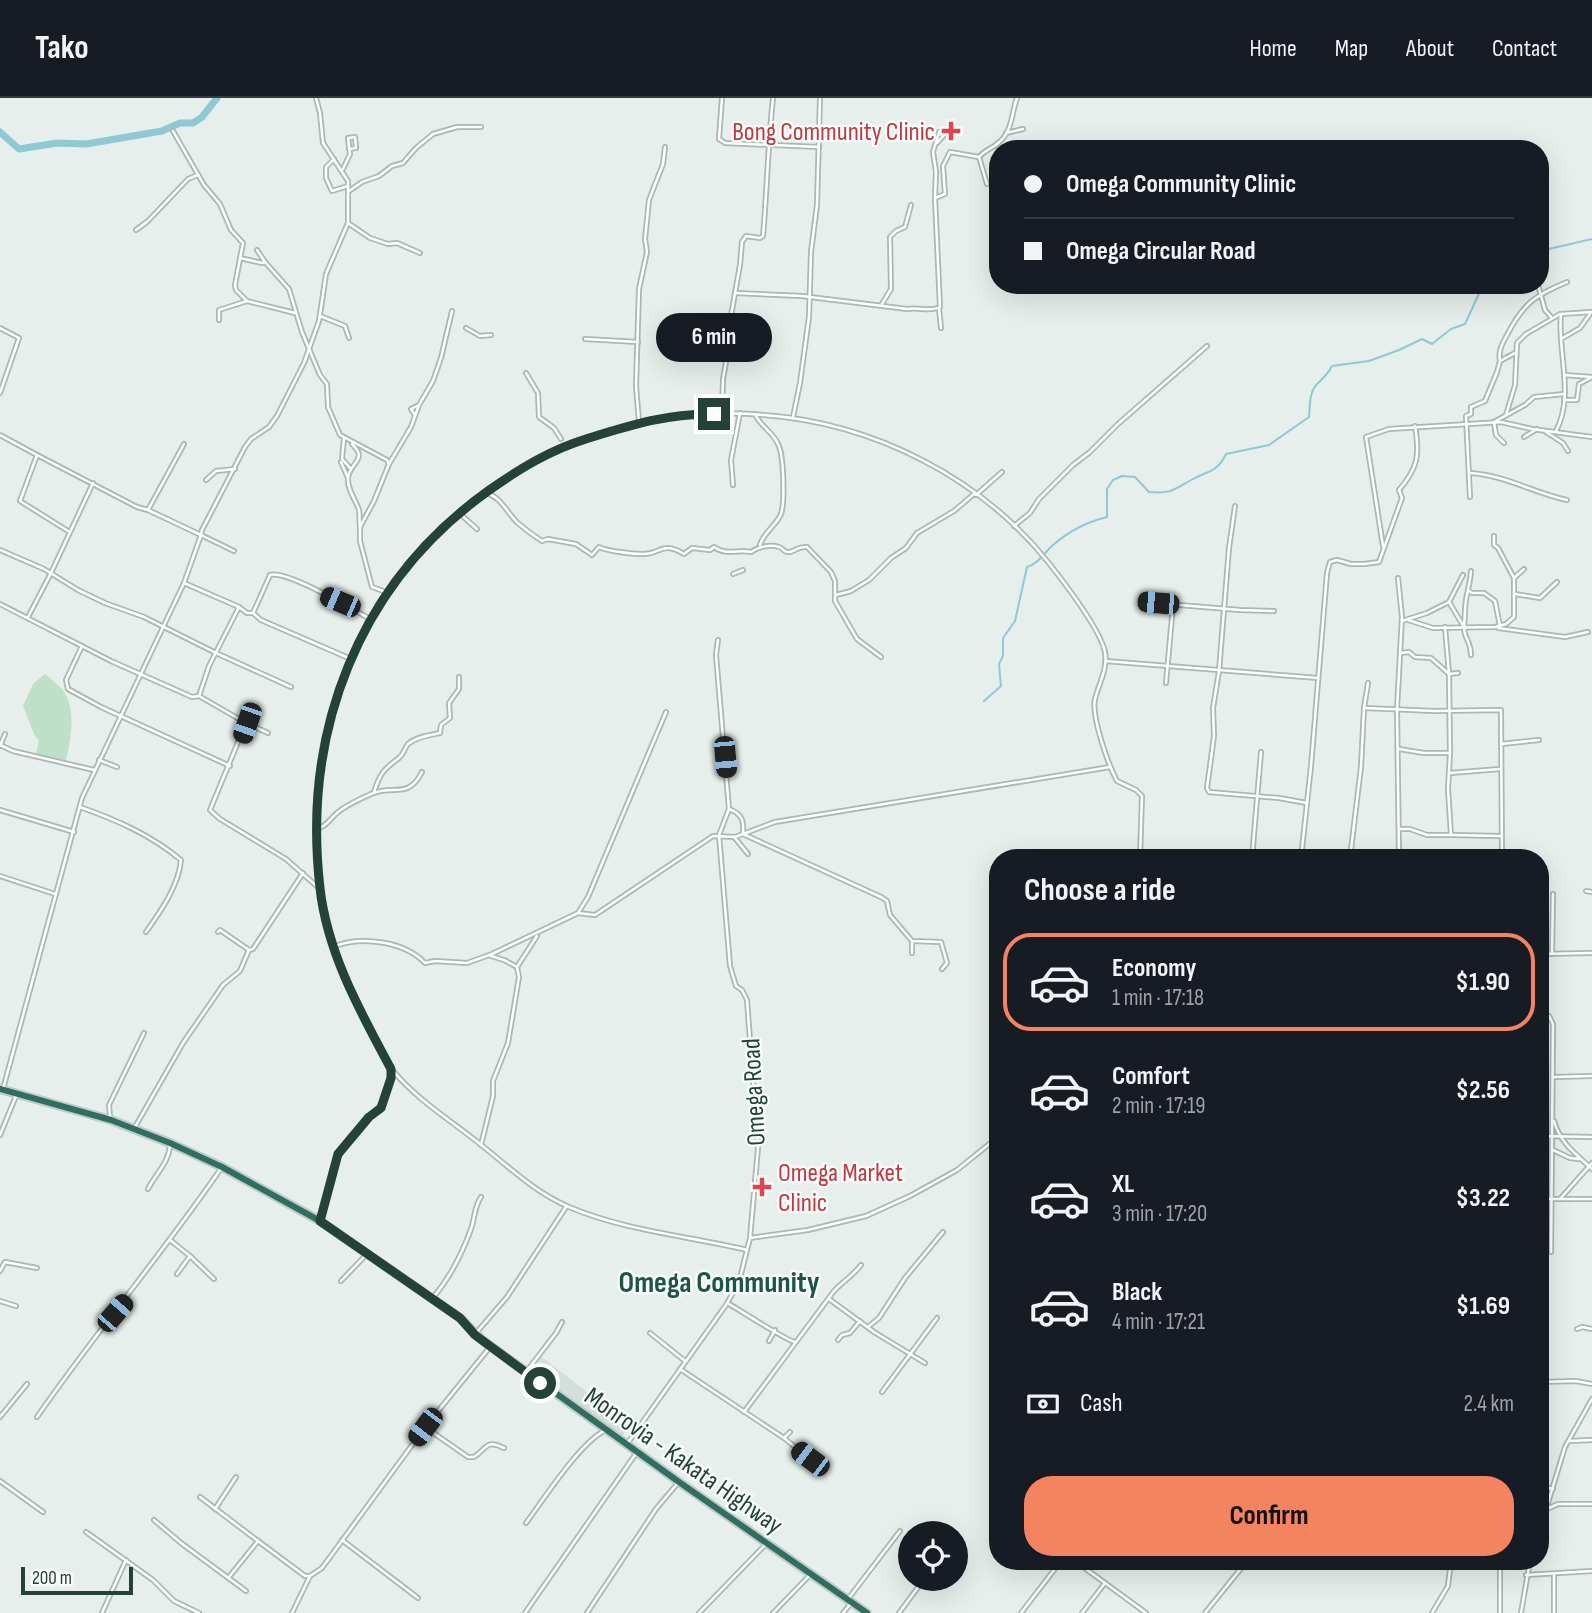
<!DOCTYPE html>
<html lang="en">
<head>
<meta charset="utf-8">
<style>
	body { margin:0; font-family:"Sofia Sans Condensed",sans-serif; background:#242831; color:#f1f3f6; height:100vh; display:flex; flex-direction:column; font-size:26px; white-space:nowrap }
	* { box-sizing:border-box; margin:0 }
	p { font-size:23px; color:#9ea1a6 }
	.icon { flex:none; width:38px; height:38px; fill:none; stroke:currentColor; stroke-width:2; stroke-linecap:round; stroke-linejoin:round }
	.map { position:relative; flex:1; overflow:hidden }
	.panel { position:absolute; left:989px; top:751px; width:560px; height:721px; display:flex; flex-direction:column; background:#171b24; border-radius:28px; box-shadow:0 7px 28px #0002 }
	.panel>* { flex:none }
	.guide { position:absolute; left:989px; top:42px; width:560px; height:154px; border-radius:28px; box-shadow:0 7px 28px #0002; display:grid; align-content:center; height:154px; padding:0 35px; background:#171b24 }
	.buttons { position:absolute; left:898px; top:1423px; display:grid; gap:14px }
	.buttons a { display:grid; place-items:center; width:70px; height:70px; border-radius:50%; background:#171b24; box-shadow:0 7px 28px #0002; font-size:35px }
	.scale { position:absolute; left:21px; bottom:18px; width:112px; box-sizing:border-box; padding-left:7px; border:4px solid #24423a; border-top:0; font-size:19px; line-height:24px; white-space:nowrap; color:#24423a; -webkit-text-stroke:5px #f7fbf9; paint-order:stroke }
	.end { position:absolute; width:32px; height:32px; margin:-16px; border:9px solid #24423a; background:#fff; box-shadow:0 0 0 4px #fff }
	.from { border-radius:50% }
	.bubble { position:absolute; height:49px; border-radius:24px; background:#171b24; box-shadow:0 7px 28px #0002; font-size:23px; font-weight:700; line-height:49px; text-align:center }
	.car { position:absolute; width:21px; height:42px; margin:-21px -10px; border-radius:9px; box-shadow:0 0 5px 2px #0007; background:linear-gradient(#222 24%,#8ab4d8 0 40%,#222 0 76%,#8ab4d8 0 86%,#222 0) }
	.guide b { display:flex; align-items:center; gap:24px; height:66px; font-size:26px }
	.guide b+b { border-top:2px solid #363941 }
	.guide i { width:18px; height:18px; background:#f1f3f6 }
	ul { padding:0; list-style:none }
	li { display:flex; align-items:center; gap:21px; height:98px; margin:0 14px 10px; padding:0 21px; border:4px solid transparent; border-radius:28px }
	li div { flex:1 }
	li b { display:block; font-size:26px }
	li em { font-style:normal; font-weight:700 }
	li.active { border-color:#f4845f }
	li>.icon { width:63px; height:63px; stroke-width:1.5 }
	h2 { padding:0 35px; font-size:32px; line-height:84px }
	.pay { display:flex; align-items:center; gap:18px; height:77px; padding:0 35px; font-size:26px }
	.pay p { margin-inline-start:auto }
	.button { display:flex; gap:14px; margin-top:auto; padding:14px 35px }
	.button a { flex:1; height:80px; border-radius:28px; background:#f4845f; color:#111; font-size:28px; font-weight:700; line-height:80px; text-align:center }
	header { display:flex; align-items:center; gap:42px; box-sizing:border-box; height:98px; padding:0 35px; background:#171b24; border-bottom:2px solid #363941 }
	header strong { font-size:33px }
	nav { display:flex; gap:38px; margin-inline-start:auto; font-size:24px }
	.map>svg:first-child { display:block }
	.built { fill:#d4dfda }
	.green { fill:#bfe0c8 }
	.lines { fill:none; stroke-linecap:round; stroke-linejoin:round }
	.stream { stroke:#8ec9d4; stroke-width:2 }
	.river { stroke:#8ec9d4; stroke-width:7 }
	.street-casing { stroke:#a8b8b2; stroke-width:6 }
	.highway-casing { stroke:#c2cac8; stroke-width:10 }
	.street { stroke:#fff; stroke-width:2.5 }
	.highway { stroke:#2f6f62; stroke-width:6 }
	.route { stroke:#24423a; stroke-width:9 }
	.health-dot { fill:#e0444e; stroke:#f7fbf9; stroke-width:2.5 }
	.labels { text-anchor:middle; stroke-width:5; stroke-linejoin:round; paint-order:stroke }
	.health-label { font-size:26px; fill:#be3a42; stroke:#f7fbf9; text-anchor:end }
	.street-label { font-size:26px; fill:#24423a; stroke:#f7fbf9 }
	.quarter-label { font-size:30px; font-weight:bold; fill:#1f5548; stroke:#f7fbf9 }
</style>
</head>
<body>
<header>
<strong>Tako</strong>
<nav><a>Home</a><a>Map</a><a>About</a><a>Contact</a></nav>
</header>
<div class="map">
<svg width="1592" height="1515" viewBox="0 0 1592 1515">
	<rect width="100%" height="100%" fill="#e6efeb"/>
	<path class="built" d="M539,1257l87,67 6,-6 5,3 -15,17 -92,-69z"/>
	<path class="green" d="M45,576c6,5 12,10 17,15 15,19 9,50 4,71l-30,-6 3,-13 -5,-7 -11,-28 10,-22z"/>
	<g class="lines">
		<g class="stream">
			<path d="M1540,153l52,-12"/>
			<path d="M984,603l17,-15 -2,-22 4,-8v-18l12,-17 12,-54c12,-4 17,-14 26,-22 16,-14 34,-23 54,-28v-28l6,-9 9,-4 13,1 14,15c22,2 24,-2 42,-12 16,-9 26,-7 35,-26l43,-9 40,-28c1,-10 0,-21 5,-29 5,-8 12,-10 18,-22l37,-5 30,-11 23,-11 10,5 19,-15 14,-5 18,-39"/>
		</g>
		<path class="river" d="M0,34l19,17 38,-6 29,1 76,-13 18,-8h13l9,-6 15,-19"/>
		<g class="street-casing">
			<g id="street">
				<path d="M722,0l-3,41 6,4 94,4"/>
				<path d="M173,33l31,54 16,19 11,26 12,13 -8,42 1,5 11,11"/>
				<path d="M1006,35l17,-4"/>
				<path d="M937,45l8,-9"/>
				<path d="M979,59l8,27"/>
				<path d="M334,61l-8,8v11l6,13 16,-5"/>
				<path d="M343,71l7,-15 -2,-16 7,-1 1,11 -7,1"/>
				<path d="M349,93l13,-9 17,-6 13,-10 11,-3 13,-15 17,-14 24,-7h24"/>
				<path d="M935,100l10,-4 -2,-28 7,-14 29,5c6,-7 12,-8 18,-13 16,-12 14,-30 20,-46"/>
				<path d="M348,125l22,15 18,6 9,-1 23,10"/>
				<path d="M136,132l12,-9 40,-42 10,-4"/>
				<path d="M257,152l8,12"/>
				<path d="M240,160l22,5 3,-1 24,27 13,43 18,43 7,9 1,23 12,28 47,25 2,4 -15,37 -14,26v14l12,46 17,6"/>
				<path d="M1538,187l7,25 7,8"/>
				<path d="M735,195l67,3 105,13c11,-2 24,3 33,-2l-5,-109 1,-26 -3,-20 6,-20"/>
				<path d="M882,206l9,-15 -1,-52 6,-6 9,-4 6,-22"/>
				<path d="M939,210l2,20"/>
				<path d="M320,218l25,10 4,12"/>
				<path d="M219,222v-10l28,-9 48,12"/>
				<path d="M0,230l19,10 -19,55"/>
				<path d="M466,230l14,8 11,-1"/>
				<path d="M585,241l53,3"/>
				<path d="M1561,241l19,-11 10,-14"/>
				<path d="M1500,263c-2,-10 2,-17 7,-26 16,-31 28,-40 60,-53"/>
				<path d="M526,275l12,20 1,24 15,11 7,11"/>
				<path d="M1564,277l28,2"/>
				<path d="M1564,302h13l2,-16 13,-7"/>
				<path d="M722,314l1,-33 5,-28 1,-24 11,-62 2,-23 4,-6 14,2 3,-2c4,-46 5,-92 10,-138"/>
				<path d="M755,316c5,12 18,18 23,30 6,11 7,58 3,70 -5,12 -18,19 -21,31"/>
				<path d="M415,317l-4,-6 6,-3"/>
				<path d="M1506,317l9,-30 2,-42 9,-9 34,-20"/>
				<path d="M793,319l7,-34 9,-66 2,-65 6,-47 3,-107"/>
				<path d="M639,324l-3,-36 3,-97 8,-37 -2,-13 4,-39 14,-36 2,-17"/>
				<path d="M1556,333c19,-36 1,-80 5,-117l31,-2"/>
				<path d="M1546,334l17,11 5,8"/>
				<path d="M0,337l37,20 -17,46 48,30"/>
				<path d="M1524,339l13,-8"/>
				<path d="M344,340l-2,21 9,10"/>
				<path d="M1504,345l-8,-8 -2,-13 31,-17 9,-8 30,-3"/>
				<path d="M352,346c17,16 -3,19 -4,34 -1,12 8,22 11,32 1,5 0,11 1,17"/>
				<path d="M37,357l100,52 11,3 36,-66"/>
				<path d="M341,364l7,16"/>
				<path d="M389,366l22,-37 8,-22 14,-24 8,-23 11,-47"/>
				<path d="M1470,375c35,2 64,20 97,27"/>
				<path d="M206,382l10,-9 19,-2"/>
				<path d="M733,387l-2,-25 9,-47"/>
				<path d="M486,395c16,4 21,21 33,31 7,6 15,12 23,17l6,-2 28,5 16,11 7,-8c7,4 34,7 43,7 19,1 19,-14 42,0l8,-6 18,2 4,-3c12,9 24,2 37,5 7,-5 19,-8 28,-5 6,2 4,6 11,5 7,-2 9,-6 17,-5l24,25 4,9v20l22,38 24,18"/>
				<path d="M976,397l26,-23"/>
				<path d="M1470,399l-4,-81 5,-2v-7l14,-6 12,-29 3,-11 15,-8"/>
				<path d="M1235,408l-6,42 -10,123 -6,37 1,28 -7,52 2,4 70,6 28,5"/>
				<path d="M459,415l18,16"/>
				<path d="M1014,428l16,-13 9,-14 34,-34 17,-13 28,-28 89,-78"/>
				<path d="M1494,438v9l4,3 16,30"/>
				<path d="M1383,448l-17,-109 23,-8 112,-7 31,7 60,8"/>
				<path d="M0,452l44,19 34,21 27,13 39,14 72,36 75,34"/>
				<path d="M234,453l-33,-16 1,-5 43,-83 6,-8 18,-12 8,-11 27,-53 15,-42 7,-47 22,-51v-42l-25,-38 -3,-30 -4,-15"/>
				<path d="M1471,473c-1,15 -6,26 -6,40 0,7 -2,16 0,23 3,9 6,10 6,21"/>
				<path d="M733,476l10,-4"/>
				<path d="M1463,477l-14,27 15,25"/>
				<path d="M1398,480l4,39 -5,92 2,149"/>
				<path d="M184,485l55,24"/>
				<path d="M1469,493l3,2h12l11,8 5,25"/>
				<path d="M1515,496l25,4 17,-16"/>
				<path d="M836,497l15,-4 18,-11 22,-22 15,-10 11,-15 37,-22 20,-17"/>
				<path d="M1143,504l97,8 34,1"/>
				<path d="M0,506l111,57 81,36 7,-1"/>
				<path d="M253,515l8,7 90,39"/>
				<path d="M28,519l23,-44 42,-90"/>
				<path d="M1408,522l25,8 62,-1 11,-3 8,-7v-39l10,-9"/>
				<path d="M1402,523l25,-8 22,-11"/>
				<path d="M1445,529l4,47 9,-1"/>
				<path d="M1498,530l67,9 23,-5"/>
				<path d="M718,542l-2,15 13,154c13,5 15,11 14,25l138,63 6,4 3,14 22,26 29,1 6,21 -5,6"/>
				<path d="M82,548l-16,34 2,9 33,18 129,59"/>
				<path d="M1105,563l213,17"/>
				<path d="M1166,585l7,-77"/>
				<path d="M1364,610l71,3 66,-1 1,148"/>
				<path d="M246,625l22,10"/>
				<path d="M1501,646l38,-4"/>
				<path d="M0,647l13,6 81,19"/>
				<path d="M0,648l5,-12"/>
				<path d="M1399,651l25,4h26"/>
				<path d="M99,662l18,7"/>
				<path d="M1450,675l50,-4"/>
				<path d="M374,694c6,-19 10,-23 25,-34 5,-4 5,-9 9,-14 8,-7 22,-9 32,-11l1,-8 9,-7 -1,-15 10,-14v-12"/>
				<path d="M80,709c37,13 71,28 101,53 -2,25 -20,51 -35,72"/>
				<path d="M0,712l74,22"/>
				<path d="M316,731c10,-2 14,-10 21,-16 9,-8 23,-14 34,-19 22,-10 37,6 51,-22"/>
				<path d="M1400,731h10l17,6h24l-3,-46 2,-36 -1,-79 -18,-16 -16,-1 -6,-5 -8,1"/>
				<path d="M1451,737l49,1"/>
				<path d="M735,740l13,16"/>
				<path d="M1252,760l9,-106"/>
				<path d="M1301,760l10,-92 16,-193 3,-11 7,-2 14,4h13l15,-2 23,-64 -3,-8c19,-22 21,-35 16,-64"/>
				<path d="M1350,760l11,-91 3,-59 4,-25"/>
				<path d="M0,778l55,18"/>
				<path d="M320,791l-34,-30 -66,-40 -10,-9 36,-87 -47,-27 10,-30 30,-59 8,6h6l17,-38c17,-5 82,34 100,44"/>
				<path d="M1586,793l6,1"/>
				<path d="M578,815l17,2 118,-79 22,1 40,-15 335,-55"/>
				<path d="M218,834l2,-2 29,20 4,-1 50,-76"/>
				<path d="M912,845v10"/>
				<path d="M335,848c27,-10 69,-5 90,17l10,-2 32,2 25,-9 86,-41 10,-16 78,-185"/>
				<path d="M1540,856l52,-1"/>
				<path d="M1552,856l1,-60"/>
				<path d="M491,858l13,4 13,7"/>
				<path d="M1540,917l9,1 4,8 -2,228"/>
				<path d="M1554,979l38,-1"/>
				<path d="M3,991l79,-291 102,-215 17,-48 -53,-25"/>
				<path d="M110,1019l-1,-12 35,-72"/>
				<path d="M1554,1023c6,22 22,33 38,48"/>
				<path d="M135,1029l48,-84 40,-58 17,-14 9,-21"/>
				<path d="M0,1037l16,-39"/>
				<path d="M1540,1038l52,1"/>
				<path d="M481,1047l12,-49v-15l15,-38 11,-66 -2,-10 20,-31"/>
				<path d="M1553,1052l17,8 9,1"/>
				<path d="M148,1091c8,-16 22,-27 22,-46"/>
				<path d="M1540,1101h52"/>
				<path d="M1560,1101l32,-36"/>
				<path d="M320,1122c6,-21 10,-44 18,-64 14,-34 54,-41 53,-86"/>
				<path d="M750,1140l58,-8 58,-14 44,-20 47,-26 41,-33"/>
				<path d="M170,1142l20,16 24,23"/>
				<path d="M747,1152c-59,-14 -121,-19 -178,-43 -37,-16 -63,-43 -94,-67 -28,-22 -58,-41 -81,-68 -9,-9 -14,-22 -20,-33 -15,-29 -28,-58 -38,-89 -92,-281 136,-558 428,-535 109,8 216,62 284,147 15,19 52,67 57,90 3,17 -6,31 -10,47 -4,17 13,65 22,82l19,9 6,6 -2,62"/>
				<path d="M0,1173l5,-9 32,6"/>
				<path d="M177,1176l13,-18"/>
				<path d="M341,1183l24,-25"/>
				<path d="M432,1201c17,-20 30,-45 39,-70 4,-11 3,-22 10,-32"/>
				<path d="M829,1201l45,33 51,31"/>
				<path d="M0,1203l16,5"/>
				<path d="M729,1206c11,6 58,37 66,38"/>
				<path d="M869,1228l10,-8 26,-40 38,-46"/>
				<path d="M1577,1231l5,-2 10,2"/>
				<path d="M477,1234l30,-35 59,-90"/>
				<path d="M650,1235l35,28"/>
				<path d="M838,1242l4,-5 8,-2 10,-12"/>
				<path d="M769,1243l6,-11"/>
				<path d="M680,1271l104,69 26,21"/>
				<path d="M526,1274l30,-39 6,-11"/>
				<path d="M1540,1284l36,-1 16,3"/>
				<path d="M882,1294l55,-74"/>
				<path d="M744,1314l90,-121c9,-10 19,-15 27,-26"/>
				<path d="M0,1319l27,-33"/>
				<path d="M37,1319c59,-85 126,-164 185,-250"/>
				<path d="M425,1329l43,30h6c14,-9 11,-18 30,-9"/>
				<path d="M784,1340l6,-6"/>
				<path d="M1569,1343l23,-1"/>
				<path d="M627,1346l99,-139 13,-23 11,-44 8,-90 -11,-148 -5,-10 -6,-4 -6,-20 -11,-131 10,-26"/>
				<path d="M0,1383l43,31"/>
				<path d="M1540,1388l13,3"/>
				<path d="M200,1399l58,44"/>
				<path d="M215,1411l21,-32"/>
				<path d="M1547,1411l11,-5h34"/>
				<path d="M154,1422l27,23 65,48"/>
				<path d="M526,1425c18,-24 53,-79 78,-92"/>
				<path d="M1540,1431l25,-82 27,-48"/>
				<path d="M86,1434l67,48 21,21 25,12"/>
				<path d="M342,1442l76,58"/>
				<path d="M1075,1463l71,52"/>
				<path d="M1500,1463v52"/>
				<path d="M1451,1465l49,1"/>
				<path d="M1398,1468v-5"/>
				<path d="M1554,1476v39"/>
				<path d="M1526,1477l66,-4"/>
				<path d="M229,1479l29,-36 47,35h5"/>
				<path d="M848,1501l52,-68"/>
				<path d="M102,1515l24,-53"/>
				<path d="M292,1515l18,-37 12,-8 104,-142 64,-79"/>
				<path d="M525,1515l112,-161"/>
				<path d="M587,1515l69,-104 21,-25"/>
				<path d="M699,1515l66,-68"/>
				<path d="M773,1515l36,-37"/>
				<path d="M843,1515l9,-11"/>
				<path d="M899,1515l26,-35"/>
				<path d="M1021,1515l40,-52"/>
				<path d="M1082,1515l23,-30"/>
				<path d="M1205,1515l42,-52"/>
				<path d="M1432,1515l16,-27 3,-25"/>
				<path d="M1521,1515l9,-52"/>
			</g>
		</g>
		<g class="highway-casing">
			<path id="highway" d="M0,991l111,31 59,23 52,24 98,54 140,97 22,22 197,142 188,131"/>
		</g>
		<use href="#street" class="street"/>
		<use href="#highway" class="highway"/>
	</g>
	<g class="lines">
		<path class="route" d="M540,1285l-65,-48 -15,-17 -140,-97 18,-67 31,-37 12,-9 10,-30v-9c-30,-56 -64,-116 -71,-181 -18,-157 38,-304 168,-397 31,-22 62,-41 98,-52 42,-13 82,-26 128,-25"/>
	</g>
	<g class="health-dot">
		<path d="M947.5 22.5h7v7h7v7h-7v7h-7v-7h-7v-7h7z"/>
		<path d="M758.5 1078.5h7v7h7v7h-7v7h-7v-7h-7v-7h7z"/>
	</g>
	<g class="labels">
		<g class="health-label">
			<text x="935" y="42">Bong Community Clinic</text>
			<text x="778" y="1083" text-anchor="start">Omega Market<tspan x="778" dy="30">Clinic</tspan></text>
		</g>
		<g class="street-label">
			<text transform="translate(753 994) rotate(-93)" y="9">Omega Road</text>
			<text transform="translate(684 1362) rotate(35)" y="9">Monrovia - Kakata Highway</text>
		</g>
		<g class="quarter-label">
			<text x="719" y="1194">Omega Community</text>
		</g>
	</g>
</svg>
<div class="buttons">
<a><svg class="icon" aria-label="locate" viewBox="0 0 24 24"><circle cx="12" cy="12" r="6"/><path d="M12 2v4M12 18v4M2 12h4M18 12h4"/></svg></a>
</div>
<div class="scale">200 m</div>
<i class="end from" style="left:540px;top:1285px"></i>
<i class="end" style="left:714px;top:316px"></i>
<div class="bubble" style="left:656px;top:215px;width:116px">6 min</div>
<i class="car" style="left:340px;top:504px;rotate:293deg"></i>
<i class="car" style="left:1158px;top:505px;rotate:275deg"></i>
<i class="car" style="left:247px;top:625px;rotate:199deg"></i>
<i class="car" style="left:725px;top:659px;rotate:175deg"></i>
<i class="car" style="left:115px;top:1215px;rotate:41deg"></i>
<i class="car" style="left:425px;top:1329px;rotate:217deg"></i>
<i class="car" style="left:810px;top:1361px;rotate:307deg"></i>
<div class="guide">
<b><i class="from"></i>Omega Community Clinic</b>
<b><i></i>Omega Circular Road</b>
</div>
<section class="panel">
<h2>Choose a ride</h2>
<ul>
<li class="active"><svg class="icon" aria-label="car" viewBox="0 0 24 24"><path d="M5 17H2v-5l4-1 3-4h7l3 4 3 1v5h-3M9 17h6M6 11h13"/><circle cx="7" cy="17" r="2"/><circle cx="17" cy="17" r="2"/></svg><div><b>Economy</b><p>1 min · 17:18</p></div><em>$1.90</em></li>
<li><svg class="icon" aria-label="car" viewBox="0 0 24 24"><path d="M5 17H2v-5l4-1 3-4h7l3 4 3 1v5h-3M9 17h6M6 11h13"/><circle cx="7" cy="17" r="2"/><circle cx="17" cy="17" r="2"/></svg><div><b>Comfort</b><p>2 min · 17:19</p></div><em>$2.56</em></li>
<li><svg class="icon" aria-label="car" viewBox="0 0 24 24"><path d="M5 17H2v-5l4-1 3-4h7l3 4 3 1v5h-3M9 17h6M6 11h13"/><circle cx="7" cy="17" r="2"/><circle cx="17" cy="17" r="2"/></svg><div><b>XL</b><p>3 min · 17:20</p></div><em>$3.22</em></li>
<li><svg class="icon" aria-label="car" viewBox="0 0 24 24"><path d="M5 17H2v-5l4-1 3-4h7l3 4 3 1v5h-3M9 17h6M6 11h13"/><circle cx="7" cy="17" r="2"/><circle cx="17" cy="17" r="2"/></svg><div><b>Black</b><p>4 min · 17:21</p></div><em>$1.69</em></li>
</ul>
<div class="pay"><svg class="icon" aria-label="cash" viewBox="0 0 24 24"><path d="M3 7h18v10H3z"/><circle cx="12" cy="12" r="2"/></svg>Cash<p>2.4 km</p></div>
<div class="button"><a>Confirm</a></div>
</section>
</div>
</body>
</html>
